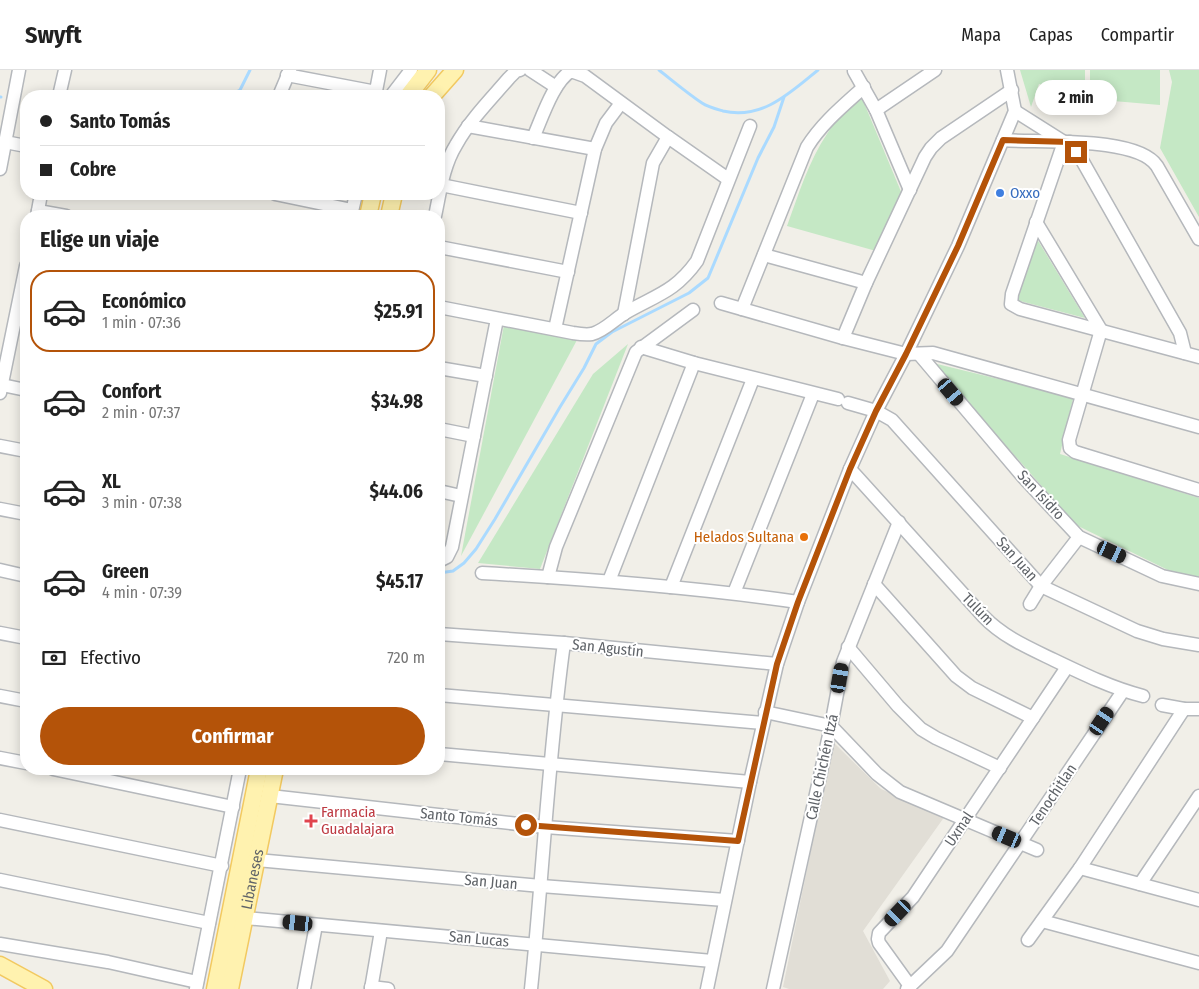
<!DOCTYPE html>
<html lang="es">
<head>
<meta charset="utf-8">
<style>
	body { margin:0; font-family:"Fira Sans Condensed",sans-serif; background:#f2f2f2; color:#222; height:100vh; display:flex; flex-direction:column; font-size:19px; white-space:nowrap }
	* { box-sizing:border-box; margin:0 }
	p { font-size:16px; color:#767676 }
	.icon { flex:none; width:28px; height:28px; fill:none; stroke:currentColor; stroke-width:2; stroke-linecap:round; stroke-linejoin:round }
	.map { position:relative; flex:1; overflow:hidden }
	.panel { position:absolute; left:20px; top:140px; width:425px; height:565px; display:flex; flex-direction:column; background:#fff; border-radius:20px; box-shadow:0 2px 12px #0003 }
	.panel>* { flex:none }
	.top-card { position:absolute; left:20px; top:20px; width:425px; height:110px; border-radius:20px; box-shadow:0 2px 12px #0003; display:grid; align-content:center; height:110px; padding:0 20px; background:#fff }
	.end { position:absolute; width:22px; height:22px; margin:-11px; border:6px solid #b45309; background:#fff; box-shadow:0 0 0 2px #fff }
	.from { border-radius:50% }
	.bubble { position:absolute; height:35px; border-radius:18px; background:#fff; box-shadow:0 2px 12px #0003; font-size:16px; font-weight:700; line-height:35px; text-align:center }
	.car { position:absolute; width:15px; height:30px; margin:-15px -8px; border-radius:6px; box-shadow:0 0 4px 1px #0007; background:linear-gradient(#222 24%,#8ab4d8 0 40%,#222 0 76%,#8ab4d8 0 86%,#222 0) }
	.top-card b { display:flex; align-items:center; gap:18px; height:48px; font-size:19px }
	.top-card b+b { border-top:1px solid #e0e0e0 }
	.top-card i { width:12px; height:12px; background:#222 }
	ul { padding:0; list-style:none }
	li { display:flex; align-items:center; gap:15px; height:82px; margin:0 10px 8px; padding:0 10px; border:2px solid transparent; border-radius:20px }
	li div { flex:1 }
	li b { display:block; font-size:19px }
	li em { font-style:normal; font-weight:700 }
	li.selected { border-color:#b45309 }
	li>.icon { width:45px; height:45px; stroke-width:1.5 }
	h2 { padding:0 20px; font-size:22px; line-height:60px }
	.pay { display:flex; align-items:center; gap:12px; height:55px; padding:0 20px; font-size:19px }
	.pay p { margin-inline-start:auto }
	.button { display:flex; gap:10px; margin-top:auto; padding:10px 20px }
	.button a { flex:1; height:58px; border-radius:30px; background:#b45309; color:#fff; font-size:20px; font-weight:700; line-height:58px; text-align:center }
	header { display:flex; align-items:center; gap:30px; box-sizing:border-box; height:70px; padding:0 25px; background:#fff; border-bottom:1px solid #e0e0e0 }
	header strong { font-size:24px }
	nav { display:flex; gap:28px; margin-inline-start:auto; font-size:18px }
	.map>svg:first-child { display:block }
	.education { fill:#e1ded6 }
	.green { fill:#c5e8c5 }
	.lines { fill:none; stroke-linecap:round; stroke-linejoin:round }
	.stream { stroke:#aadaff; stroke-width:3 }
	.minor-casing { stroke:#b5b8bc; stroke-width:15 }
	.major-casing { stroke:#f2c960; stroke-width:19 }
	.minor { stroke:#fff; stroke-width:12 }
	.major { stroke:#fff2af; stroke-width:16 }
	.route { stroke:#b45309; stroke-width:6 }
	.shop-dot { fill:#3f7fe0; stroke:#fff; stroke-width:2 }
	.food-dot { fill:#e8710a; stroke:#fff; stroke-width:2 }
	.health-dot { fill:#e0444e; stroke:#fff; stroke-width:2 }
	.labels { text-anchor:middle; stroke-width:4; stroke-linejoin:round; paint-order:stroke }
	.shop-label { font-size:15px; fill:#366cbe; stroke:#fff; text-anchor:start }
	.street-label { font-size:15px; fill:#5f6368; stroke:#fff }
	.food-label { font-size:15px; fill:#c56008; stroke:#fff; text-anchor:end }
	.health-label { font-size:15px; fill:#be3a42; stroke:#fff; text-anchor:start }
</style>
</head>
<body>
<header>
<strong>Swyft</strong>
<nav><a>Mapa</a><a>Capas</a><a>Compartir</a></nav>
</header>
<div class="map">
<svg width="1199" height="919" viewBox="0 0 1199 919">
	<rect width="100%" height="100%" fill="#f1efe8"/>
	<path class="education" d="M833,672l48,47 64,27 -82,115 27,50 -7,8h-94l-6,-2z"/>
	<g class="green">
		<path d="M1020,0h65v27l-46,-13 -8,23z"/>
		<path d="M1090,0h70v35l-70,-6z"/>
		<path d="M1169,0h30v147l-39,-69 12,-66z"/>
		<path d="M862,28l40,96 -26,57 -89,-25c11,-30 22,-66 40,-92 9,-15 22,-25 35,-36z"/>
		<path d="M1037,169l48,79 -69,-18z"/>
		<path d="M504,255l73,15 -116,216z"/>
		<path d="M628,274l-88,225 -62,-6 115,-189z"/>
		<path d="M933,293l135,33 5,3 -13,55 139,44v79l-27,-5 -96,-47z"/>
	</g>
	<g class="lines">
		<g class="stream">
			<path d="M659,0c14,11 28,23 43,33 6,4 14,6 21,8 39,9 67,-18 95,-41"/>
			<path d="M229,26l11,-6 10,-20"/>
			<path d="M0,27h1"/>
			<path d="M439,503l14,-2 11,-8 12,-14 19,-30 65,-112 24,-39 12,-24 16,-12 77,-39 19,-15 50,-120 16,-31 10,-30"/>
		</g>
		<g class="minor-casing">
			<g id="minor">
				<path d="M530,0l26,17"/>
				<path d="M854,1l22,39 34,80"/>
				<path d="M287,5l89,17"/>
				<path d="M59,26l6,-26"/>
				<path d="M279,26l11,-26"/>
				<path d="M375,26l5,-26"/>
				<path d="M391,26l20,-26"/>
				<path d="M876,40l59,-40"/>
				<path d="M1015,41l49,31"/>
				<path d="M468,56l127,23"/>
				<path d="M533,68c9,-20 20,-56 38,-67l14,5 83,61 60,42"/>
				<path d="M1003,70c35,3 134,-4 154,26l42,73"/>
				<path d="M5,72l21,4"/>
				<path d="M1064,72l-52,152 -1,10 9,5 179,48"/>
				<path d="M1070,72l13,20 97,171 5,20"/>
				<path d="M0,99l19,-99"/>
				<path d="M441,115l140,28"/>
				<path d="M275,124l77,16"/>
				<path d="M38,141l28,5"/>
				<path d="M37,146l4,-22"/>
				<path d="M351,146l5,-22"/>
				<path d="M435,146c5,-23 8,-50 21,-71 14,-25 35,-46 53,-67l7,-7 4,-1"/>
				<path d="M1036,152l65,108 -32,110 1,8 5,4 124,38"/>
				<path d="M439,177l129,25"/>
				<path d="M764,185l102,28"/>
				<path d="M721,233l122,35 63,16 27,-1 266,74"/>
				<path d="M439,237l134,26c6,1 13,2 19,1 12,-3 23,-15 33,-21 31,-18 50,-21 72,-52l53,-135"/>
				<path d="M742,239l65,-162c15,-24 36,-41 57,-60"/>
				<path d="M624,244l29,-151 15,-26"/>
				<path d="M555,259l40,-180 11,-26 15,-20"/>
				<path d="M843,268l23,-55 59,-126 6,-9 10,-10 71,-48"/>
				<path d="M641,277l53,16 144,36"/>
				<path d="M919,284l105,124 55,59 83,39 37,8"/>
				<path d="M439,298l47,8"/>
				<path d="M2,315l24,5"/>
				<path d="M0,323l26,-127"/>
				<path d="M848,333l28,8 16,9 149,166 96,45 26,8 36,6"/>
				<path d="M439,359l35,7"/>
				<path d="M0,376l26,5"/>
				<path d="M850,399l133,147c20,21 46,32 71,44 29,14 58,28 89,36"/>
				<path d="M439,421l22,5"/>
				<path d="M0,439l26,5"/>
				<path d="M439,491l8,-4 5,-10 45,-228"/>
				<path d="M0,500l26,6"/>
				<path d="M482,503c106,6 211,14 316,29"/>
				<path d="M548,507l8,-30 80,-195 57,-42"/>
				<path d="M609,511l85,-218"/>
				<path d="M874,514l82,92 16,12 61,30"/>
				<path d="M671,517l82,-208"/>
				<path d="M734,523l79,-199"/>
				<path d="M1030,534l11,-18 38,-49"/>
				<path d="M0,563l26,5"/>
				<path d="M439,564l125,9 213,21"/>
				<path d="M848,577l50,59 23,23 15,9 64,30"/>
				<path d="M439,625l324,28"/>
				<path d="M0,626l26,5"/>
				<path d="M1162,635l22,4h15"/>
				<path d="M765,642l66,14 46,48 23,18 137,58"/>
				<path d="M439,684l311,28"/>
				<path d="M0,688l26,5"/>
				<path d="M53,699l180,38"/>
				<path d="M270,726l275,31 193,14"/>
				<path d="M0,750l222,46"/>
				<path d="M257,790l284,26 184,14"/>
				<path d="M1080,798l119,32"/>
				<path d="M0,810l209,43"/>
				<path d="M1140,814l59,-88"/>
				<path d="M245,848l467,43"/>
				<path d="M1042,851l157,42"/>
				<path d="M1028,870l52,-72 104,-159"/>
				<path d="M0,874l108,18 89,20"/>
				<path d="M910,916l-31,-43 -1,-4 1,-6 34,-36 154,-230"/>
				<path d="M371,917l17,2"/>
				<path d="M196,919l44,-220"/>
				<path d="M304,919l12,-64"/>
				<path d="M371,919l10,-58"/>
				<path d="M531,919c12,-115 17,-231 33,-346"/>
				<path d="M707,919l43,-207 27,-118 21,-62 52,-133 26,-58 30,-57 52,-108 57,-135 -8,-41"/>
				<path d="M773,919l58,-263 12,-64 56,-140"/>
				<path d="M907,919l40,-38 176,-260"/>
			</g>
		</g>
		<g class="major-casing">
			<g id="major">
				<path d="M408,26l20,-26"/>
				<path d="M432,26l23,-26"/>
				<path d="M368,146l5,-22"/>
				<path d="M389,146l5,-22"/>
				<path d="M0,895l44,24"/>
				<path d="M215,919l44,-220"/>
				<path id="s1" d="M230,919l45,-220"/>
			</g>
		</g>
		<use href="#minor" class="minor"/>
		<use href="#major" class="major"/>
	</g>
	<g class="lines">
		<path class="route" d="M526,755l212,16 39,-177 21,-62 52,-133 26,-58 30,-57 52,-108 45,-106 67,2 6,10"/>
	</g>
	<circle class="shop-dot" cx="1000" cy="123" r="5"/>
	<circle class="food-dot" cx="804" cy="467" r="5"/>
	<path class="health-dot" d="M308.5 743.5h5v5h5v5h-5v5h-5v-5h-5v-5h5z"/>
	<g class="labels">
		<g class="shop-label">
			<text x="1010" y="128">Oxxo</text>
		</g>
		<g class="street-label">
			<text transform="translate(1041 425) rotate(47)" y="5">San Isidro</text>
			<text transform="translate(1017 489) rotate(48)" y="5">San Juan</text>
			<text transform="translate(978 539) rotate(46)" y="5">Tulúm</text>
			<text transform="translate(608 578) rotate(6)" y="5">San Agustín</text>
			<text transform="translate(822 697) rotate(-78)" y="5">Calle Chichén Itzá</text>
			<text transform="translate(1053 725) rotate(-56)" y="5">Tenochitlan</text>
			<text transform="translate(459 747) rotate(6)" y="5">Santo Tomás</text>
			<text transform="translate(959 759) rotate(-56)" y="5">Uxmal</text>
			<text dy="5" stroke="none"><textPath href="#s1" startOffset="112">Libaneses</textPath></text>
			<text transform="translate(491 812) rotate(5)" y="5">San Juan</text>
			<text transform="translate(479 869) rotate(5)" y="5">San Lucas</text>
		</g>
		<g class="food-label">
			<text x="794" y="472">Helados Sultana</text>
		</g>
		<g class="health-label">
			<text x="321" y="747">Farmacia<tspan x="321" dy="17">Guadalajara</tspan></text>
		</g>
	</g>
</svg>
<i class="end from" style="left:526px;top:755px"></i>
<i class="end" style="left:1076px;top:82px"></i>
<div class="bubble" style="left:1035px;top:10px;width:82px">2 min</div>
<i class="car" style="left:951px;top:322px;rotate:140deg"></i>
<i class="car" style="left:1112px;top:482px;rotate:115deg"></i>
<i class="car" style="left:840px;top:608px;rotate:10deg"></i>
<i class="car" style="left:1102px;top:651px;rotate:34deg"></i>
<i class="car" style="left:1007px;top:767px;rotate:293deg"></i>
<i class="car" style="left:898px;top:843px;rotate:224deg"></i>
<i class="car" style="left:298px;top:853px;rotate:276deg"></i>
<div class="top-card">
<b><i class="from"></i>Santo Tomás</b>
<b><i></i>Cobre</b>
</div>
<section class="panel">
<h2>Elige un viaje</h2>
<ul>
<li class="selected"><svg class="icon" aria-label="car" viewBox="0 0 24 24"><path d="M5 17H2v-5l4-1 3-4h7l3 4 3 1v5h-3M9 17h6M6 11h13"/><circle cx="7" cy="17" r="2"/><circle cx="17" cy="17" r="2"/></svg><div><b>Económico</b><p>1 min · 07:36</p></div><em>$25.91</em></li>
<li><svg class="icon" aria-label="car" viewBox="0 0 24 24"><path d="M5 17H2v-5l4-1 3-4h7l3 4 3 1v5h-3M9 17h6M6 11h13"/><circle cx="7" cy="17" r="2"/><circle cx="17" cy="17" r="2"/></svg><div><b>Confort</b><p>2 min · 07:37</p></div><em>$34.98</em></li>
<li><svg class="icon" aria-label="car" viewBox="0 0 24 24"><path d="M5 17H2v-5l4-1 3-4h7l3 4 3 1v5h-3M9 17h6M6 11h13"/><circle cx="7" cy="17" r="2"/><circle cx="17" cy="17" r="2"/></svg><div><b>XL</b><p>3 min · 07:38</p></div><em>$44.06</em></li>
<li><svg class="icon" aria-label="car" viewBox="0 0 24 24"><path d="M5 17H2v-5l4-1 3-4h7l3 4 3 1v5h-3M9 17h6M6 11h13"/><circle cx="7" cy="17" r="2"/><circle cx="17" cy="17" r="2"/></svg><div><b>Green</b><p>4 min · 07:39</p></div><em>$45.17</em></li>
</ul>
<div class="pay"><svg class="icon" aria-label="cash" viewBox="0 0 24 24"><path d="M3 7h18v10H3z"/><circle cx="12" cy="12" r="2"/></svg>Efectivo<p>720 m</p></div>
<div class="button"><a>Confirmar</a></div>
</section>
</div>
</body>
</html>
